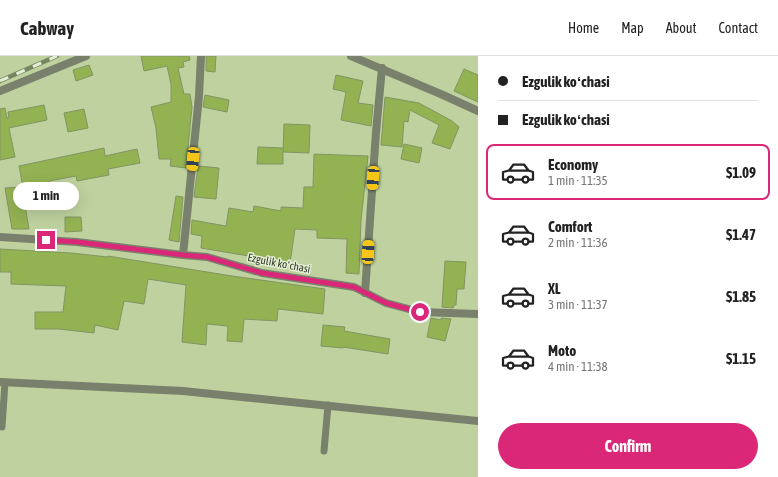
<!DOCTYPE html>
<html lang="en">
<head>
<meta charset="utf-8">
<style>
	body { margin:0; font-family:"Asap Condensed",sans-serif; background:#f2f2f2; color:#222; height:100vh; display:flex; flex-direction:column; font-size:15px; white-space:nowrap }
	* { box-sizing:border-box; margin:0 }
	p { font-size:13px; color:#767676 }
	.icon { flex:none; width:22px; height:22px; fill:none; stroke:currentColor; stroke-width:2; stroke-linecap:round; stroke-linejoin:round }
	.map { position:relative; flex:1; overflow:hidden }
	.drawer { display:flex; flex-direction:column; background:#fff; width:300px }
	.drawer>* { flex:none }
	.top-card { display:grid; align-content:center; height:88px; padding:0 20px; background:#fff }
	.end { position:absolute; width:18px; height:18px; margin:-9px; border:5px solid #db2777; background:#fff; box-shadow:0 0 0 2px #fff }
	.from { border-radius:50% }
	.bubble { position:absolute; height:28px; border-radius:14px; background:#fff; box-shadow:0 4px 16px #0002; font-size:13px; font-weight:700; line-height:28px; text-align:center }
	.car { position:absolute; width:12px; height:24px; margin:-12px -6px; border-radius:5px; box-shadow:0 0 3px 1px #0007; background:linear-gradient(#f5c518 24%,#345 0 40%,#f5c518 0 76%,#345 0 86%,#f5c518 0) }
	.top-card b { display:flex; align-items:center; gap:14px; height:38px; font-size:15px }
	.top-card b+b { border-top:1px solid #e0e0e0 }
	.top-card i { width:10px; height:10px; background:#222 }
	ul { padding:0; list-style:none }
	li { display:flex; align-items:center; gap:12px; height:56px; margin:0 8px 6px; padding:0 12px; border:2px solid transparent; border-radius:8px }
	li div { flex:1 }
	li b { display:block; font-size:15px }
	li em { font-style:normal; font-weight:700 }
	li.current { border-color:#db2777 }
	li>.icon { width:36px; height:36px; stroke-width:1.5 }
	.cta { display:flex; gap:8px; margin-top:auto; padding:8px 20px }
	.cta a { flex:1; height:46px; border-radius:24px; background:#db2777; color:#fff; font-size:16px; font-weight:700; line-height:46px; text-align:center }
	header { display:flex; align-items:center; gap:24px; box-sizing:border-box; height:56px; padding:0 20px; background:#fff; border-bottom:1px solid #e0e0e0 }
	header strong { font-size:19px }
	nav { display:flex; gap:22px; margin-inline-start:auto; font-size:14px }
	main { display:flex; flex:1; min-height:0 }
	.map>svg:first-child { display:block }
	.building { fill:#93b252; stroke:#839464 }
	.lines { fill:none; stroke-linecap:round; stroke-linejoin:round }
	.lane { stroke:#79816c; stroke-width:7 }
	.street { stroke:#79816c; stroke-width:8 }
	.rail-casing { stroke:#778561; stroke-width:4.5 }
	.rail { stroke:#e4eed4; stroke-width:3; stroke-dasharray:9; stroke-linecap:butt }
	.route { stroke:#db2777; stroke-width:5 }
	.labels { text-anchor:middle; stroke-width:3; stroke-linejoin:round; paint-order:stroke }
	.street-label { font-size:11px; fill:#343c27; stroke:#e4eed4 }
</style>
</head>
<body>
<header>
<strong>Cabway</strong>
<nav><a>Home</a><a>Map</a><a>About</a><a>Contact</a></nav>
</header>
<main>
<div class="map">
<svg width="478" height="421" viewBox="0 0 478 421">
	<rect width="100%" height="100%" fill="#bed19e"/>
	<g class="building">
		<path d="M141,0h48l1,4 -7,2 1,5 -6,1 6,26h6l2,13 -6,61 -16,-2 1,-7h-12l-3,-31 -5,-21 20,-5v-18l-4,-18 -23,5z"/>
		<path d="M206,0h10l-1,16 -9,-1z"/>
		<path d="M89,9l4,10 -17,6 -3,-11z"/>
		<path d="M464,13l14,6v27l-24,-11z"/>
		<path d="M336,19l27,6 -5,22 15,2 -2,21 -30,-6 5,-28 -13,-3z"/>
		<path d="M205,39l24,5 -2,12 -24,-5z"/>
		<path d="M385,41l34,6 33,18 7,6 -9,22 -18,-6 7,-18 -29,-15 -2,12 -4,-1 -2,26 -21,-2z"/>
		<path d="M44,49l3,15 -38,8 6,29 -15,3v-51l5,-1 2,10h2l-1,-6z"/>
		<path d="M84,53l4,19 -20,4 -4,-19z"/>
		<path d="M284,68l26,1 -1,28 -26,-1z"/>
		<path d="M404,88l18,4 -3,15 -18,-4z"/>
		<path d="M258,91l25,1v16h-26z"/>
		<path d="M104,92l1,8 32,-7 3,14 -32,6 1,6 -32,6 -1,-5 -27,5 1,6h3l1,6 -30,6 5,30h-17l-7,-41 18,-1 -4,-21z"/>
		<path d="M314,98l54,2 -7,64 -2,54 -13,-1 1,-34 -30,-1v-8l-22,-1 -5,34 -89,-15 1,-12 -11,-2 1,-14 34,6 3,-18 24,4 1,-6 27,5v-4l22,1 1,-21h9z"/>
		<path d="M198,110l21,2 -3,31 -22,-2z"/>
		<path d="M176,140l7,1 -4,45 -10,-2z"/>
		<path d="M65,161h16l1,14 -17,1z"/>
		<path d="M0,193l71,4 37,4v-1l124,20 93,13 -2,25 -45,-5 -1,12 -33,-2 -2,23 -15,-1 1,-15 -21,-2 -1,21 -24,-3 4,-57 -38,-6 -4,25 -20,-3 -6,29 -23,-5 -1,8 -35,-4h-24v-17h28l3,-26 -55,-2v-12h-11z"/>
		<path d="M445,205l21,1 -2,27h-7l-1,16h-2l-1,3 -11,-1z"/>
		<path d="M431,262l10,2v-2l10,1 -6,22 -18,-4z"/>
		<path d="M323,269l22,2 -1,4 46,8 -2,15 -45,-7v1l-22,-2z"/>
	</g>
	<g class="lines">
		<g class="lane">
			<path d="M2,371l3,-45"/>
			<path d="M324,395l4,-46"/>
		</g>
		<g class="street">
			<path d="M351,0l92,39 35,16"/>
			<path d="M0,35l86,-35"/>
			<path d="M0,181l77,5 106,13 24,2 55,16 92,14 32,16 34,9 58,2"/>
			<path d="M183,199l16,-159 2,-40"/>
			<path d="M365,237l11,-161 6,-64"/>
			<path d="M0,326l183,9 295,30"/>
		</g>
		<g class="rail-casing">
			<path id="rail" d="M0,25l57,-25"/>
		</g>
		<use href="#rail" class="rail"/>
	</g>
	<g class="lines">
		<path class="route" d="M46,184l31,2 106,13 24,2 55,16 92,14 32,16 34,9"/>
	</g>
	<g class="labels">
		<g class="street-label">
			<text transform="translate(279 207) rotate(11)" y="4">Ezgulik koʻchasi</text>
		</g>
	</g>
</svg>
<i class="end from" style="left:420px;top:256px"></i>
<i class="end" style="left:46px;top:184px"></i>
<div class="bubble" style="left:13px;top:126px;width:66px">1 min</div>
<i class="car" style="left:193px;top:103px;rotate:185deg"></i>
<i class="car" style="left:373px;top:122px;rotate:184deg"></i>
<i class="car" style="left:368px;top:196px;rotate:3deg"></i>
</div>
<section class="drawer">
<div class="top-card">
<b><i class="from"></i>Ezgulik koʻchasi</b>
<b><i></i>Ezgulik koʻchasi</b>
</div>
<ul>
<li class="current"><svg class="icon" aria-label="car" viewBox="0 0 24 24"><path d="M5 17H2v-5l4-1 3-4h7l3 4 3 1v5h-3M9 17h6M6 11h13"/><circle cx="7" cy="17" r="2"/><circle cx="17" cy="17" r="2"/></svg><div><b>Economy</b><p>1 min · 11:35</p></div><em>$1.09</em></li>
<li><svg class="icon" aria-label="car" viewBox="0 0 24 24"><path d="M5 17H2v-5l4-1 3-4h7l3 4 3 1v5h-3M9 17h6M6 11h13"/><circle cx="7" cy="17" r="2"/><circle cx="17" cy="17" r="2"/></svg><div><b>Comfort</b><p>2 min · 11:36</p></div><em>$1.47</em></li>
<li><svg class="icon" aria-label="car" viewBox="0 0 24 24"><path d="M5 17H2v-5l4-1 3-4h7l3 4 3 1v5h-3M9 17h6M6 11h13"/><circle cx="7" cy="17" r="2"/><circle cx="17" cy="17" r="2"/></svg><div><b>XL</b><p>3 min · 11:37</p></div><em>$1.85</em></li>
<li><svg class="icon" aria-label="car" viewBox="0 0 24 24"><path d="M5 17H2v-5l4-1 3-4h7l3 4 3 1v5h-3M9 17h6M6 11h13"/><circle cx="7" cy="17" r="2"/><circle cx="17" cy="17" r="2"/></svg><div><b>Moto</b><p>4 min · 11:38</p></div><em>$1.15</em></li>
</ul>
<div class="cta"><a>Confirm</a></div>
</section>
</main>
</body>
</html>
